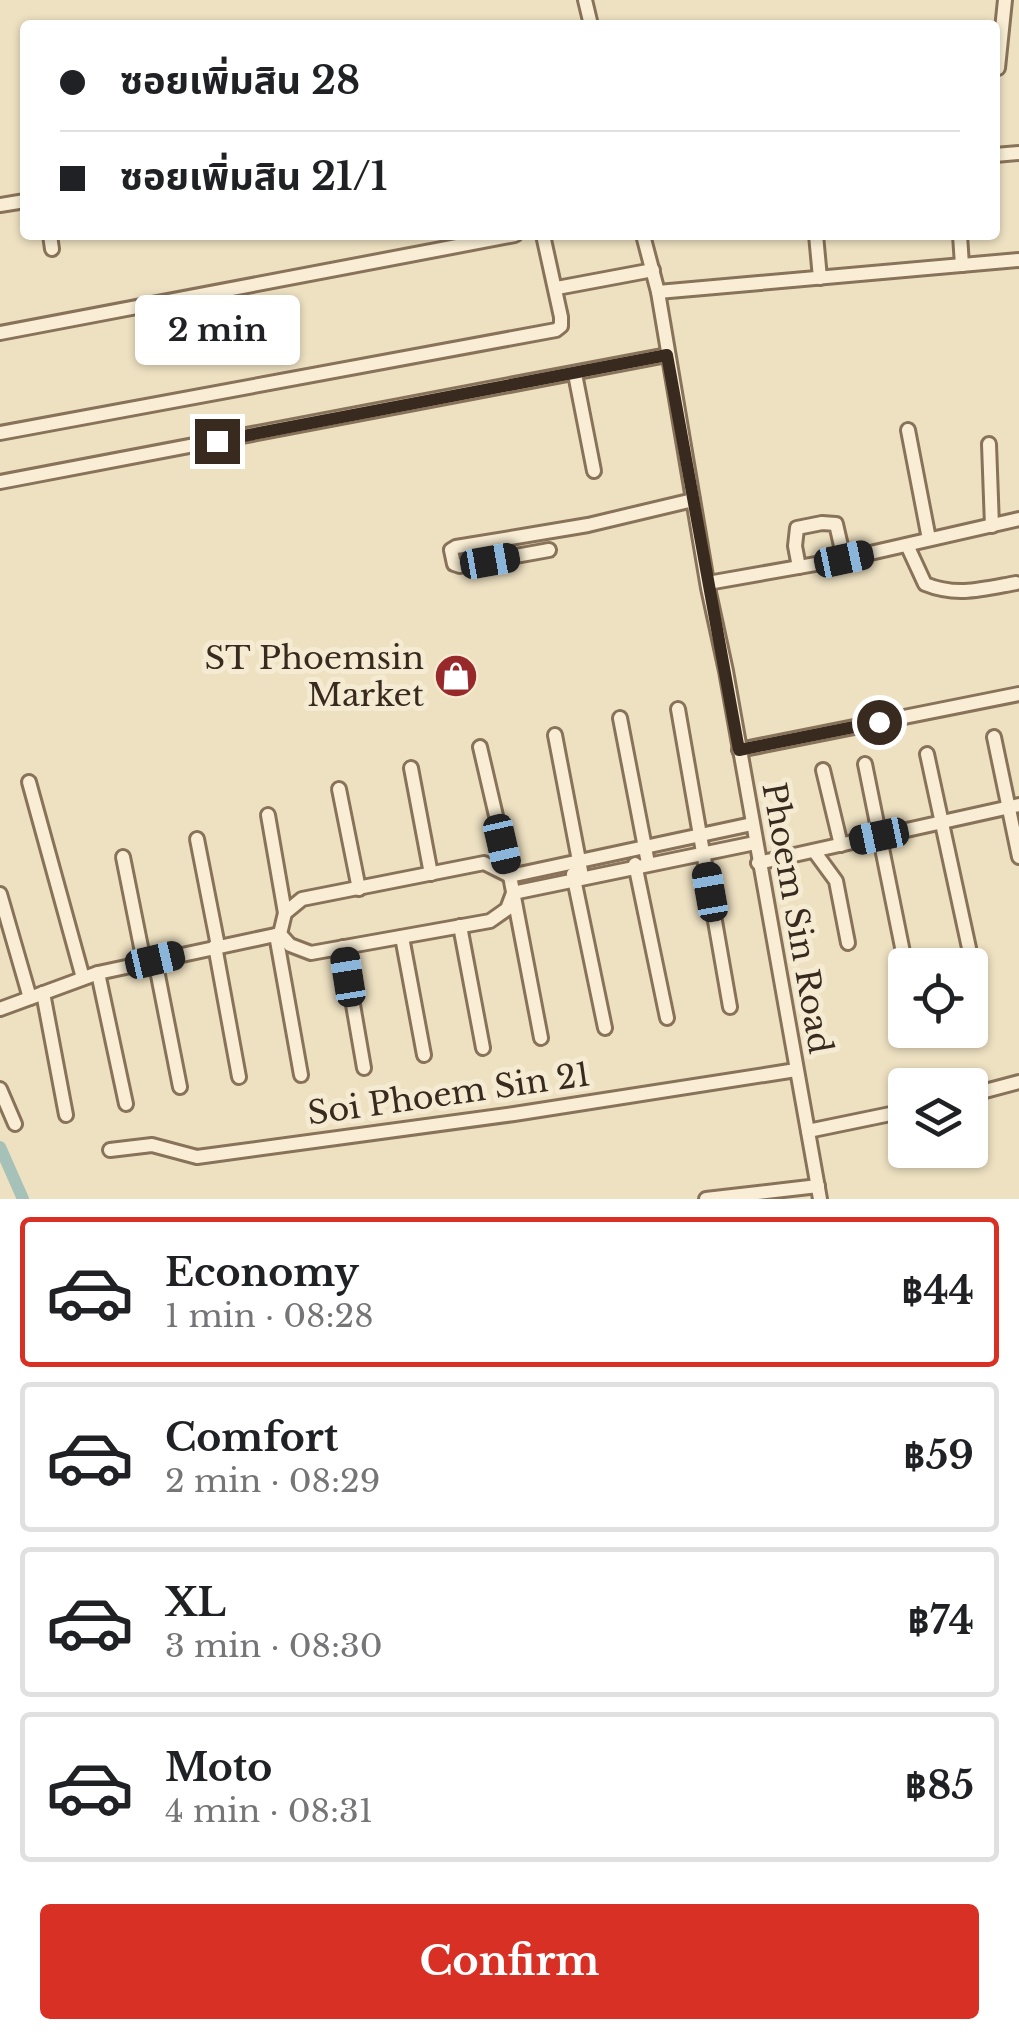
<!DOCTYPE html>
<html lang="en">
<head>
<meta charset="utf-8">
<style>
	body { margin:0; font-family:"Libre Baskerville","Noto Sans Thai",serif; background:#f6f6f6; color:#202124; height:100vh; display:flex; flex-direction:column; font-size:38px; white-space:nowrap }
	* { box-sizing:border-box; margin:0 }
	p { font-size:32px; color:#757577 }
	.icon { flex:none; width:55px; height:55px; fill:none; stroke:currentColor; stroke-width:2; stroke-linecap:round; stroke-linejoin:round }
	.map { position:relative; height:1199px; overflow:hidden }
	.details { display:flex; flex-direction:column; background:#fff; flex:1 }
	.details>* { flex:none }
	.hud { position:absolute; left:20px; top:20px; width:980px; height:220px; border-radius:10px; box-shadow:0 2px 8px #0004; display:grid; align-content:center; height:220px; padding:0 40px; background:#fff }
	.tools { position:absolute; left:888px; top:948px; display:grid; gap:20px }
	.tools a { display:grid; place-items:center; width:100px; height:100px; border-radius:10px; background:#fff; box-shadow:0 2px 8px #0004; font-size:50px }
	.end { position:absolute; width:45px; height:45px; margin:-22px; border:12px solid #382a1e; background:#fff; box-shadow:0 0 0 5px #fff }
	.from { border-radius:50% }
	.bubble { position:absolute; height:70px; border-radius:10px; background:#fff; box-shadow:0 2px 8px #0004; font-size:32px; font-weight:800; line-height:70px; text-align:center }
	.car { position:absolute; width:30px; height:60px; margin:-30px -15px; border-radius:12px; box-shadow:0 0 8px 2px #0007; background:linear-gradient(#222 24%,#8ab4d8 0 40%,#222 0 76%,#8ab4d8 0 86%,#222 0) }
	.hud b { display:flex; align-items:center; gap:35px; height:95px; font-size:38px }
	.hud b+b { border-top:2px solid #e0e0e0 }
	.hud i { width:25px; height:25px; background:#202124 }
	ul { padding:18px 0 0; list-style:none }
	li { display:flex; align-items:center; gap:30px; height:150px; margin:0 20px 15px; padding:0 20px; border:5px solid #e0e0e0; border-radius:10px }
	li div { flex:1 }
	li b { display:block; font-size:38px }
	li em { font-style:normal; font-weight:800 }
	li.active { border-color:#d93025 }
	li>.icon { width:90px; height:90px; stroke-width:1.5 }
	.primary-button { display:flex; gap:20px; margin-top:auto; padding:20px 40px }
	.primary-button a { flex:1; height:115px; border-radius:10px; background:#d93025; color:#fff; font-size:40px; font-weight:800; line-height:115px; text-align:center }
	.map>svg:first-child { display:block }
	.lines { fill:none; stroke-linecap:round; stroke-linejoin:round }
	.canal { stroke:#a5c1b8; stroke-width:12 }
	.minor-casing { stroke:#887259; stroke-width:18 }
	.minor { stroke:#f9eed5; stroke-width:12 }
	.route { stroke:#382a1e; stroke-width:12 }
	.labels { text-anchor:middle; stroke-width:10; stroke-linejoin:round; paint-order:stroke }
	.poi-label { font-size:32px; fill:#382a1e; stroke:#f5ebd2; text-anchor:end }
	.street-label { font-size:32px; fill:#382a1e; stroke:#f5ebd2 }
</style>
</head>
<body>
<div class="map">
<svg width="1019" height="1199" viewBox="0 0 1019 1199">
	<rect width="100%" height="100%" fill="#eee1c2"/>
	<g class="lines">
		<path class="canal" d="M0,1147l23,52"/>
		<g class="minor-casing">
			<g id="minor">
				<path d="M585,0l6,25"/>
				<path d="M998,68l7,-68"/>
				<path d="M995,155l24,-2"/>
				<path d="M0,205l25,-4"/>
				<path d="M50,235l2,14"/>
				<path d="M643,235l15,57 50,296 18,83 94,528"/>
				<path d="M816,235l4,43"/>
				<path d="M960,235l2,30"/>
				<path d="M557,288l96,-18"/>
				<path d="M658,292l361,-32"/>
				<path d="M0,333l515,-98"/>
				<path d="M575,374l19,97"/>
				<path d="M908,430l21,109"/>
				<path d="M0,433l556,-103 5,-4v-9l-18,-82"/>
				<path d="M989,444l3,82"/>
				<path d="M0,482l667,-127"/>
				<path d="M907,545l18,39c32,13 58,5 91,-1"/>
				<path d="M549,550l-89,16 -6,-2 -3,-14 5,-3 132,-22 105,-25"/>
				<path d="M799,567l-4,-21 2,-18 25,-5 14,1 8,35"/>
				<path d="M708,583l136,-24 175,-40"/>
				<path d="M678,709l52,298"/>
				<path d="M620,718l27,140"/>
				<path d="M555,735l26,136"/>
				<path d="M994,737l25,120"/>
				<path d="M480,747l30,129 31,162"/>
				<path d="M739,750l280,-56"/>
				<path d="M927,754l42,194"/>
				<path d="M865,764l40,198"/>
				<path d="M411,768l20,106"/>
				<path d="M823,770l18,75"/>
				<path d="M29,782l54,196"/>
				<path d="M339,789l20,100"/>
				<path d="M268,815l17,98"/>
				<path d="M197,839l21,107"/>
				<path d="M814,851l22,30 12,62"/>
				<path d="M123,857l21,105"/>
				<path d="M758,863l261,-58"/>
				<path d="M635,864l32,154"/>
				<path d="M573,874l32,154"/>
				<path d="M513,893l-6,16 -17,12 -179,32 -21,-8 -10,-11 5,-21 17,-14 182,-36 26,13 242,-52"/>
				<path d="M513,893l242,-50"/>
				<path d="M0,894l30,104"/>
				<path d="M460,926l23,122"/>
				<path d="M276,935l25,140"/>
				<path d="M402,937l22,118"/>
				<path d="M215,946l24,131"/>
				<path d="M343,947l21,121"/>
				<path d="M155,960l25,127"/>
				<path d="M98,973l28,131"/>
				<path d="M43,993l23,122"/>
				<path d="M0,1009l98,-36 182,-39"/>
				<path d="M0,1089l15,35"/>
				<path d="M970,1095l49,-13"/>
				<path d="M808,1131l97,-20"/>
				<path d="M110,1150l42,-5 45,12 317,-43 282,-44"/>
				<path d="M706,1199l112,-13"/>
			</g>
		</g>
		<use href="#minor" class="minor"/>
	</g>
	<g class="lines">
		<path class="route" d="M217,441l450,-86 72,395 140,-28"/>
	</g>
	<defs>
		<g id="shop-disc" transform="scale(2.25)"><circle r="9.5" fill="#97292a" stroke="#f5ebd2"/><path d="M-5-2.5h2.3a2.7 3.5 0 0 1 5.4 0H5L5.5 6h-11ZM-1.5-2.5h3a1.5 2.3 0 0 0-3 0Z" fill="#fff"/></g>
	</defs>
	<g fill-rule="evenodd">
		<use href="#shop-disc" x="456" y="676"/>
	</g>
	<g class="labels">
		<g class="poi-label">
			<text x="424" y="669">ST Phoemsin<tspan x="424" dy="37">Market</tspan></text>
		</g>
		<g class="street-label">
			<text transform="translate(797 918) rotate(80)" y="11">Phoem Sin Road</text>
			<text transform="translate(449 1094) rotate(-8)" y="11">Soi Phoem Sin 21</text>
		</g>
	</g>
</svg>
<div class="tools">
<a><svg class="icon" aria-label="locate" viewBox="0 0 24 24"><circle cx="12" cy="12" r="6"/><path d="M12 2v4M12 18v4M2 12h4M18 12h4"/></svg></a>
<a><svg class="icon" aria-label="layers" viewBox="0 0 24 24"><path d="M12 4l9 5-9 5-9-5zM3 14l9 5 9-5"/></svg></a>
</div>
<i class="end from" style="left:879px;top:722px"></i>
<i class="end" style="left:217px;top:441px"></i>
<div class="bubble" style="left:135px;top:295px;width:165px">2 min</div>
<i class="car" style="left:844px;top:559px;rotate:78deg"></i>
<i class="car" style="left:490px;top:561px;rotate:80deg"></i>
<i class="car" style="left:879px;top:836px;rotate:258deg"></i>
<i class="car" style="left:502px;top:844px;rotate:167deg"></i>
<i class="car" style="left:710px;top:892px;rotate:350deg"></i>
<i class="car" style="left:155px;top:960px;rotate:77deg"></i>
<i class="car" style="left:348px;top:977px;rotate:351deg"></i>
<div class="hud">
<b><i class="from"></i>ซอยเพิ่มสิน 28</b>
<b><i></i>ซอยเพิ่มสิน 21/1</b>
</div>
</div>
<section class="details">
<ul>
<li class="active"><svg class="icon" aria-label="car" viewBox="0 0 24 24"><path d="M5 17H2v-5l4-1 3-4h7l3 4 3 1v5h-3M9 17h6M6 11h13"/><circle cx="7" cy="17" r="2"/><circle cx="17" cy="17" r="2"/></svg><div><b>Economy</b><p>1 min · 08:28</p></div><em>฿44</em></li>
<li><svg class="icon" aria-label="car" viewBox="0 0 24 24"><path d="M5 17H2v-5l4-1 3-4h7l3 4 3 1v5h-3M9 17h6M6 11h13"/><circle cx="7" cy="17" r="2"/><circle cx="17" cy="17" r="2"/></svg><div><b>Comfort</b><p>2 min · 08:29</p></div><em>฿59</em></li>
<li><svg class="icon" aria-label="car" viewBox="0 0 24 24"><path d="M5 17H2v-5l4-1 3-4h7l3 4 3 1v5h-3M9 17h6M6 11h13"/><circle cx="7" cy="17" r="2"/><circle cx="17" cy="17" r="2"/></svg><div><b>XL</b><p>3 min · 08:30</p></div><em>฿74</em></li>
<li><svg class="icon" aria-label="car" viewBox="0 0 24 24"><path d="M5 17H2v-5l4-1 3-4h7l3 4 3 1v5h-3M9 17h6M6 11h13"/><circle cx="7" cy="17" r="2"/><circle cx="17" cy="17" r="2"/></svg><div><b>Moto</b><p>4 min · 08:31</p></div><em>฿85</em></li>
</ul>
<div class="primary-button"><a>Confirm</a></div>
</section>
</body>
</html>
